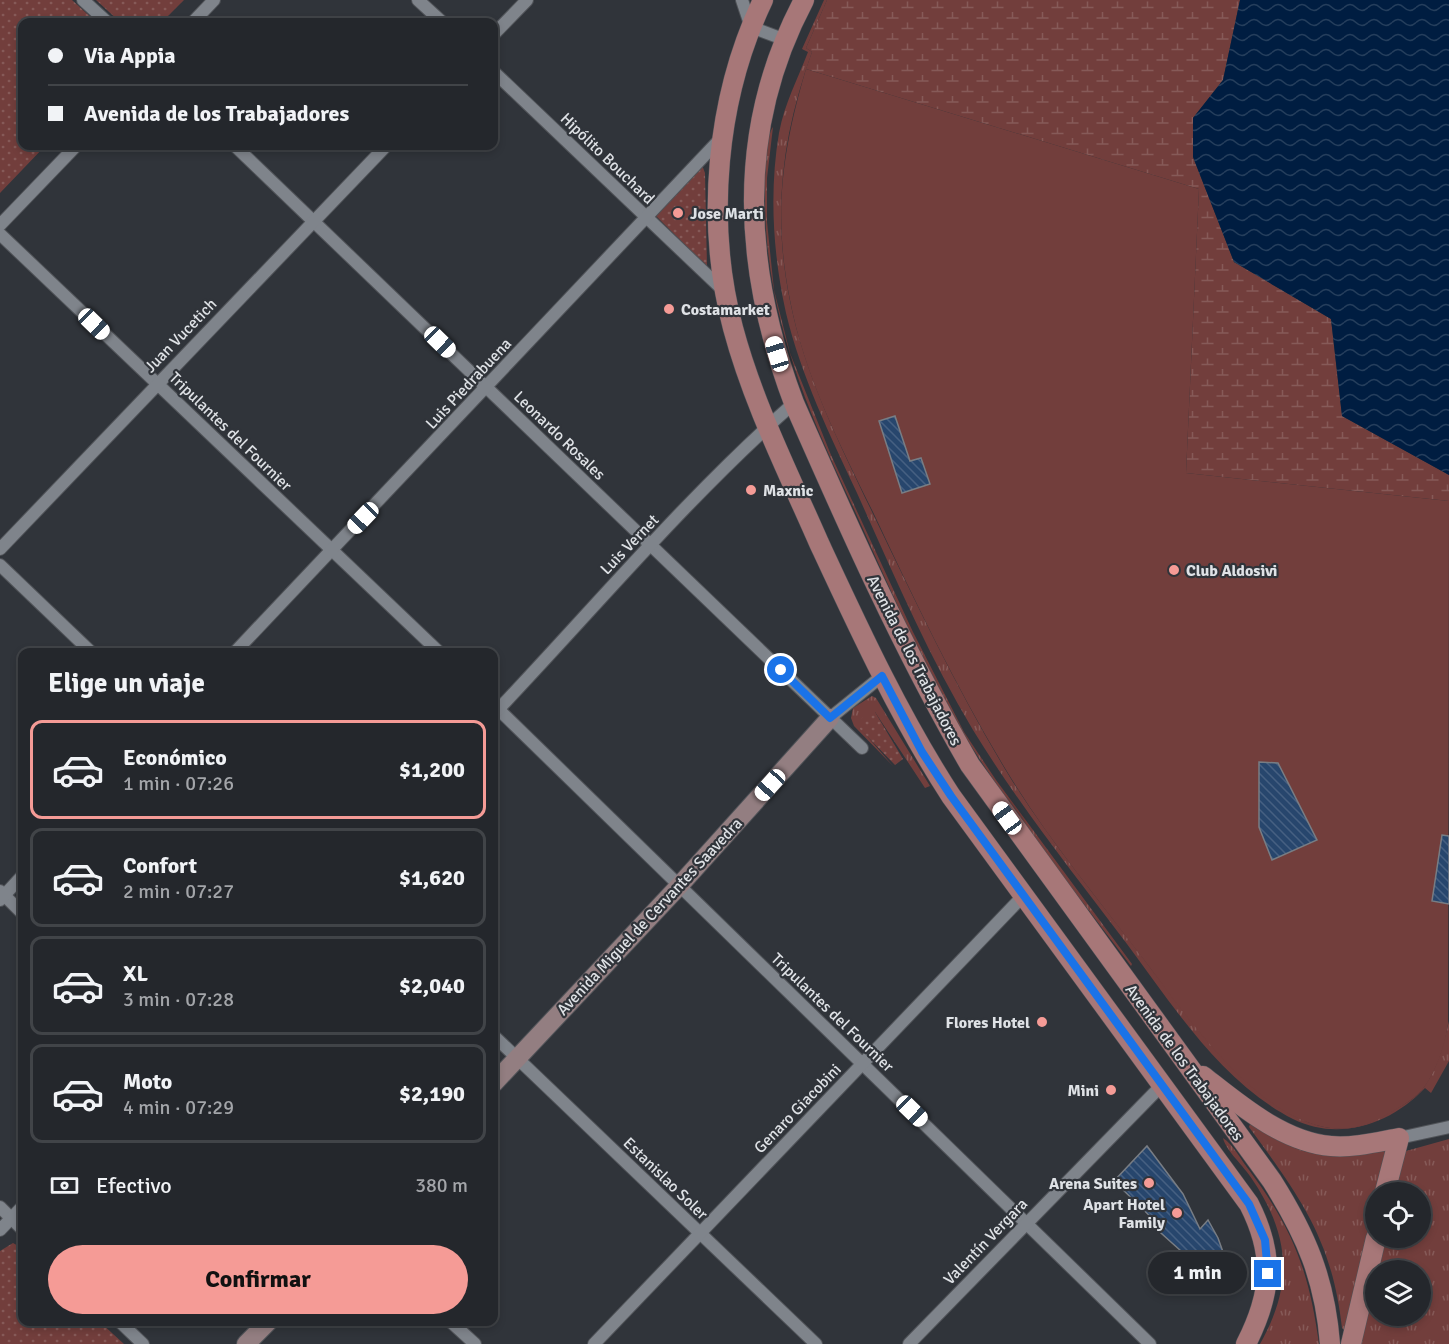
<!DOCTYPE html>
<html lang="es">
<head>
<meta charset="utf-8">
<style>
	body { margin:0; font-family:Signika,sans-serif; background:#2c2f34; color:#f1f3f6; height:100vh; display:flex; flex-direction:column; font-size:22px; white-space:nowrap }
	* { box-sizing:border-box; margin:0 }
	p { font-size:20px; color:#a3a5a9 }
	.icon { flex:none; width:33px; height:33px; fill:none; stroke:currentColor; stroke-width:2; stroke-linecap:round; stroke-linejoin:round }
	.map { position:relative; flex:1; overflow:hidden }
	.drawer { position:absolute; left:18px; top:648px; width:480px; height:678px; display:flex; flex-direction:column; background:#24272c; border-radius:12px; box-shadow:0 3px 9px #0003,0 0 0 2px #414448 }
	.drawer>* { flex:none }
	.hud { position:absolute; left:18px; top:18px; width:480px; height:132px; border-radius:12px; box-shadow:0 3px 9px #0003,0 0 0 2px #414448; display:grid; align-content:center; height:132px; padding:0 30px; background:#24272c }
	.fabs { position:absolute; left:1365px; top:1182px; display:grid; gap:12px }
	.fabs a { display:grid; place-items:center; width:66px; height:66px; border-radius:50%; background:#24272c; box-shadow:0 3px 9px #0003,0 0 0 2px #414448; font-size:30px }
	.end { position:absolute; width:27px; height:27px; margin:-14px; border:8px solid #1a73e8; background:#fff; box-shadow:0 0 0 3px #fff }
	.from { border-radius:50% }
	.bubble { position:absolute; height:42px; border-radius:21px; background:#24272c; box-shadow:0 3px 9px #0003,0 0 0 2px #414448; font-size:20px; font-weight:700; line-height:42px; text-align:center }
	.car { position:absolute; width:18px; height:36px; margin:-18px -9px; border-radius:8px; box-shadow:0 0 4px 2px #0007; background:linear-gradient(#fff 24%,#345 0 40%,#fff 0 76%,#345 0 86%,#fff 0) }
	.hud b { display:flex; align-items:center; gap:21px; height:57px; font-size:22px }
	.hud b+b { border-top:2px solid #414448 }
	.hud i { width:15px; height:15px; background:#f1f3f6 }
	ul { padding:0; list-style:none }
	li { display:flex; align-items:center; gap:18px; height:99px; margin:0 12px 9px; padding:0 18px; border:3px solid #414448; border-radius:12px }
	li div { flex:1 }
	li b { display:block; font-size:22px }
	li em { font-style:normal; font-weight:700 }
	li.current { border-color:#f59b96 }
	li>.icon { width:54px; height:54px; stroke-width:1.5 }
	h2 { padding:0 30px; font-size:27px; line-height:72px }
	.pay { display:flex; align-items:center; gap:15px; height:66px; padding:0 30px; font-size:22px }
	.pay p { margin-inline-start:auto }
	.button { display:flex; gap:12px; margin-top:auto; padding:12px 30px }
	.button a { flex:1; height:69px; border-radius:36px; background:#f59b96; color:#111; font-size:24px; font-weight:700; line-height:69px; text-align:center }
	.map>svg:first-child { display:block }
	.grass { fill:url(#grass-tufts); fill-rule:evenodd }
	.wetland { fill:url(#wetland-marsh) }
	.park { fill:url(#park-dots) }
	.pitch { fill:#723e3c }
	.water { fill:url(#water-waves) }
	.building { fill:url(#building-back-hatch); stroke:#787d84; stroke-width:1.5 }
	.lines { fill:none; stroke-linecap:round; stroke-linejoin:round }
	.street-casing { stroke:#505358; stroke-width:14 }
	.secondary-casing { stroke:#505358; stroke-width:20 }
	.primary-casing { stroke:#505358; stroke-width:21 }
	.street { stroke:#7f848b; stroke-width:12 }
	.secondary { stroke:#937e81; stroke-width:18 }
	.primary { stroke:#a77778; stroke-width:20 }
	.route { stroke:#1a73e8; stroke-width:8 }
	.poi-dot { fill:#f59b96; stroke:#30343a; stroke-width:2 }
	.labels { text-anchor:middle; stroke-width:4.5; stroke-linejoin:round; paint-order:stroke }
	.street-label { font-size:16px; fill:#dfe2e6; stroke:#30343a }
	.poi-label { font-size:16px; font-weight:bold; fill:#dfe2e6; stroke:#30343a; text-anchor:start }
</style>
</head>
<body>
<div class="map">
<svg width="1449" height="1344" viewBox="0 0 1449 1344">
	<defs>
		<pattern id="grass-tufts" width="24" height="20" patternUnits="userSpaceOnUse" patternTransform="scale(1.5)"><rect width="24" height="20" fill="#723e3c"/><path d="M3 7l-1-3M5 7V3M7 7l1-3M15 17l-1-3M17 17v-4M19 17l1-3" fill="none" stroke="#865a58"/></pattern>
		<pattern id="wetland-marsh" width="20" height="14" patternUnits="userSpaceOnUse" patternTransform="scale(1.5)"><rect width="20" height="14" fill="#723e3c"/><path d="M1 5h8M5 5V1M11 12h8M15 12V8" fill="none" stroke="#865a58"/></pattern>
		<pattern id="park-dots" width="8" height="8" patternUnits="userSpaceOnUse" patternTransform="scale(1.5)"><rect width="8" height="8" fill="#723e3c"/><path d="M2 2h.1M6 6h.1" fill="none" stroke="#865a58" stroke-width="1.8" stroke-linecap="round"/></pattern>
		<pattern id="water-waves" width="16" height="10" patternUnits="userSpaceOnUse" patternTransform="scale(1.5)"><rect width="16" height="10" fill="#001d41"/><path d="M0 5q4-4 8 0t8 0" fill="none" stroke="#253e5c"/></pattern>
		<pattern id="building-back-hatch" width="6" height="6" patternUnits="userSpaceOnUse" patternTransform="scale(1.5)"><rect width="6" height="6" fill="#27466d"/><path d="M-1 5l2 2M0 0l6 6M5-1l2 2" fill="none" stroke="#466082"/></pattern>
	</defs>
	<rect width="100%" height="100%" fill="#30343a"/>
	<g class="grass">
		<path d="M824,0h3l-21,48 6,4c-30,83 -40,161 -22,249 15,75 51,146 84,215 43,89 85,178 137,263 38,60 85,118 129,175 26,35 53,68 83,100 41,43 95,100 160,62 13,-8 32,-15 41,-29 14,-19 20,-45 25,-66v40l-18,32 -6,-5c-34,36 -86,54 -132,31 -72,-37 -119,-112 -166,-175 -53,-70 -108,-139 -154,-214 -45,-75 -80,-157 -116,-237 -27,-58 -56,-117 -71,-180 -13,-58 -17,-121 -7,-180 6,-31 18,-52 29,-81l-6,-3z"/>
		<path d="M773,127l-6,51v44l7,68 16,63 41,102 82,177 51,100 32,48 136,184 -1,2c-58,-77 -118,-152 -168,-233 -42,-71 -75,-149 -109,-224 -47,-100 -87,-191 -89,-304 0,-17 -1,-66 8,-78z"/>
		<path d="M872,696l4,2 54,88 -5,2 -50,-76 -15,16 33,38 -39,-40 -3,-8 2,-10z"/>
		<path d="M1250,1124c12,3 24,15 36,20 35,17 68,13 105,5l-11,43h-4l-5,44 -26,95 -3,-3c-10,-89 -42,-131 -93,-201z"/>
		<path d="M1223,1138c10,6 18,22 26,32 44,59 60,101 70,174h-59c34,-60 30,-109 -8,-165 -8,-13 -26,-28 -29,-41z"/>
		<path d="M1449,1139v205h-90l23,-106h38v-46h-29l12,-45 3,4zM1376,1270h44v46h-44z"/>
	</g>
	<path class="wetland" d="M827,0h413l-17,80 -30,38v39l41,105 97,57 11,97 107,59v26l-263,-28 13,-284 -393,-120 6,-17 -6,-4z"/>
	<g class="park">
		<path d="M0,0h72l24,22h-74v124h23l-45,47z"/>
		<path d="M96,0h88l-22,22h-42z"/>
		<path d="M702,165l3,8 2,94 -52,-52z"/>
		<path d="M869,712h6l28,47 -8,6 -35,-36v-9z"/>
		<path d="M13,1243l9,5v74h78l24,22h-124v-93z"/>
	</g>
	<path class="pitch" d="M806,69l393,120 -13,284 263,28 -1,523c-3,21 -12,49 -26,66 -10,12 -28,20 -41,28 -94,52 -192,-100 -240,-162 -44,-58 -92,-116 -130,-178 -53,-86 -95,-175 -138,-266 -33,-67 -69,-137 -83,-212 -17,-85 -8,-149 16,-231z"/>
	<path class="water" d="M1240,0h209v475l-107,-59 -11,-97 -97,-57 -41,-105v-39l30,-38z"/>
	<g class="building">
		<path d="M895,416l15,45 11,-3 9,26 -28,9 -23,-72z"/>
		<path d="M1259,762l19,1 39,77 -45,20 -13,-33z"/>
		<path d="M1442,835l7,1v68l-17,-3z"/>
		<path d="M1147,1146l36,48 17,35 8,-9 10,18 10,28v27l-75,-67 3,-4 -42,-41z"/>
	</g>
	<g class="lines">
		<g class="street-casing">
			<g id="street">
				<path d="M83,0l24,22"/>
				<path d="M418,0l24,22"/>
				<path d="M742,0l9,27 32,12"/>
				<path d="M193,22l21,-22"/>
				<path d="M494,34l33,-34"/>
				<path d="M494,72l231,220"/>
				<path d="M235,146l627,602"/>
				<path d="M0,225l76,-79"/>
				<path d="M0,234l439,418"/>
				<path d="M0,549l386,-403"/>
				<path d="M0,565l91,87"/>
				<path d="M235,652l488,-516"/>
				<path d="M494,705l656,639"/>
				<path d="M494,714c99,-104 192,-216 300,-311"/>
				<path d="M830,718l52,-42"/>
				<path d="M0,891l22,22"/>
				<path d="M0,900l22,-24"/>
				<path d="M494,1036l322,308"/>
				<path d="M1399,1138l50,-11"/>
				<path d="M0,1207l22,22"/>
				<path d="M0,1230l22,-23"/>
				<path d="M120,1322l23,22"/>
				<path d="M451,1322l24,22"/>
				<path d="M594,1344l429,-448"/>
				<path d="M909,1344l253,-259"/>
			</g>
		</g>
		<g class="secondary-casing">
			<g id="secondary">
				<path d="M494,1083l185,-197 151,-168"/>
				<path d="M246,1344l22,-22"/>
			</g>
		</g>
		<g class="primary-casing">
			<g id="primary">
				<path d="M763,0c-47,98 -58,222 -30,328 20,75 55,144 86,215 40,86 80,173 132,253l298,408c26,51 23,89 -3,140"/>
				<path d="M804,0c-69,130 -61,268 -10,403 54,123 108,245 176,362l302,416c34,54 53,98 58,163"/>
				<path d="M1203,1076c37,29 80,66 128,70 22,2 46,-4 68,-8l-14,54"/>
				<path d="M1351,1344l25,-106"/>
			</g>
		</g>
		<use href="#street" class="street"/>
		<use href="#secondary" class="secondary"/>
		<use href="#primary" class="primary"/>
	</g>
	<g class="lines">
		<path class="route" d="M781,670l49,48 52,-42 40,76 29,44 298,408 16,36 3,34"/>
	</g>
	<g class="poi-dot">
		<circle cx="678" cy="213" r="6"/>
		<circle cx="669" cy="309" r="6"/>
		<circle cx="751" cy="490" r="6"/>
		<circle cx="1174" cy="570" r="6"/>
		<circle cx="1042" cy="1022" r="6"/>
		<circle cx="1111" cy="1090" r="6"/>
		<circle cx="1149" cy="1183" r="6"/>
		<circle cx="1177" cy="1213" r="6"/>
	</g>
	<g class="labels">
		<g class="street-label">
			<text transform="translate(608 158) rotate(44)" y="6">Hipólito Bouchard</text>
			<text transform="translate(180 335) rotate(-46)" y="6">Juan Vucetich</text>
			<text transform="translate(468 383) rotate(-47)" y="6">Luis Piedrabuena</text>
			<text transform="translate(231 431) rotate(44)" y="6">Tripulantes del Fournier</text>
			<text transform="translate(560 435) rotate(44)" y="6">Leonardo Rosales</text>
			<text transform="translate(629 544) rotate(-46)" y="6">Luis Vernet</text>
			<text transform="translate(915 660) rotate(63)" y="6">Avenida de los Trabajadores</text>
			<text transform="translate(649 916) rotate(-47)" y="6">Avenida Miguel de Cervantes Saavedra</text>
			<text transform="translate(833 1012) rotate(44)" y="6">Tripulantes del Fournier</text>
			<text transform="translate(1185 1062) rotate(54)" y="6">Avenida de los Trabajadores</text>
			<text transform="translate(797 1108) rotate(-46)" y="6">Genaro Giacobini</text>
			<text transform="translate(666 1178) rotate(44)" y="6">Estanislao Soler</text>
			<text transform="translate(985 1241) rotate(-46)" y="6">Valentín Vergara</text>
		</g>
		<g class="poi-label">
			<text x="690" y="219">Jose Marti</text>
			<text x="681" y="315">Costamarket</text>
			<text x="763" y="496">Maxnic</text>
			<text x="1186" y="576">Club Aldosivi</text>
			<text x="1030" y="1028" text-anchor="end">Flores Hotel</text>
			<text x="1099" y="1096" text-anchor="end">Mini</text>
			<text x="1137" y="1189" text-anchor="end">Arena Suites</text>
			<text x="1165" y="1210" text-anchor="end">Apart Hotel<tspan x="1165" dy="18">Family</tspan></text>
		</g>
	</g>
</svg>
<div class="fabs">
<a><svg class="icon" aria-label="locate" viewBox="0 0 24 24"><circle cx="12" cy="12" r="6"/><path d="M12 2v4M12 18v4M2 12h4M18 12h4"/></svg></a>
<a><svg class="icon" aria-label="layers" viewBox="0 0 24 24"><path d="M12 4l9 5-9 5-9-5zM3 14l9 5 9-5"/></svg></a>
</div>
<i class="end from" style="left:781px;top:670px"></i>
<i class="end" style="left:1268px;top:1274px"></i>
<div class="bubble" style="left:1148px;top:1252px;width:99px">1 min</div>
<i class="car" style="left:94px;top:324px;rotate:134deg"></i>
<i class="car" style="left:440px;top:342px;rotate:134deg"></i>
<i class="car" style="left:777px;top:354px;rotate:343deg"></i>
<i class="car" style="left:363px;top:518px;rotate:224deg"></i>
<i class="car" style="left:770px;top:785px;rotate:222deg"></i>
<i class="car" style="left:1007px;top:818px;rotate:324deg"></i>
<i class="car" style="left:912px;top:1111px;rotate:134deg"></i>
<div class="hud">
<b><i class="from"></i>Via Appia</b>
<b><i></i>Avenida de los Trabajadores</b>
</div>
<section class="drawer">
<h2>Elige un viaje</h2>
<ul>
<li class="current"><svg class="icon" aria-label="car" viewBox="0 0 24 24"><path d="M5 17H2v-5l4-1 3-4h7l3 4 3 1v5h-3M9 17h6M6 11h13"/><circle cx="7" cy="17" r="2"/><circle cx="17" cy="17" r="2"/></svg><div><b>Económico</b><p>1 min · 07:26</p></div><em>$1,200</em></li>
<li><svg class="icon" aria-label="car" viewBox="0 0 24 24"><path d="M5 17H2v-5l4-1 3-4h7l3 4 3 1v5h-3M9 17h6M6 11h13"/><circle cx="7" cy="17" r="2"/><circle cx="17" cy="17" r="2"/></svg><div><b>Confort</b><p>2 min · 07:27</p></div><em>$1,620</em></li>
<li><svg class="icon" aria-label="car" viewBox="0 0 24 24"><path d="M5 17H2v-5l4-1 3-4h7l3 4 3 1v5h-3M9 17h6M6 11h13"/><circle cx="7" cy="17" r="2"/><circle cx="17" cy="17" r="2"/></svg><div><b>XL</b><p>3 min · 07:28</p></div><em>$2,040</em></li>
<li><svg class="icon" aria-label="car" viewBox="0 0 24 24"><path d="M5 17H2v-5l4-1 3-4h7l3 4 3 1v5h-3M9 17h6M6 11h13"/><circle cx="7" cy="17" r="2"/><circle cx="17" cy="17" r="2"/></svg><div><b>Moto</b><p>4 min · 07:29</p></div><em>$2,190</em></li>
</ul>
<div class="pay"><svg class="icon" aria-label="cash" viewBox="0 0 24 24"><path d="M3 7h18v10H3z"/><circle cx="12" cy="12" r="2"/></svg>Efectivo<p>380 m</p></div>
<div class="button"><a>Confirmar</a></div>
</section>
</div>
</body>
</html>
